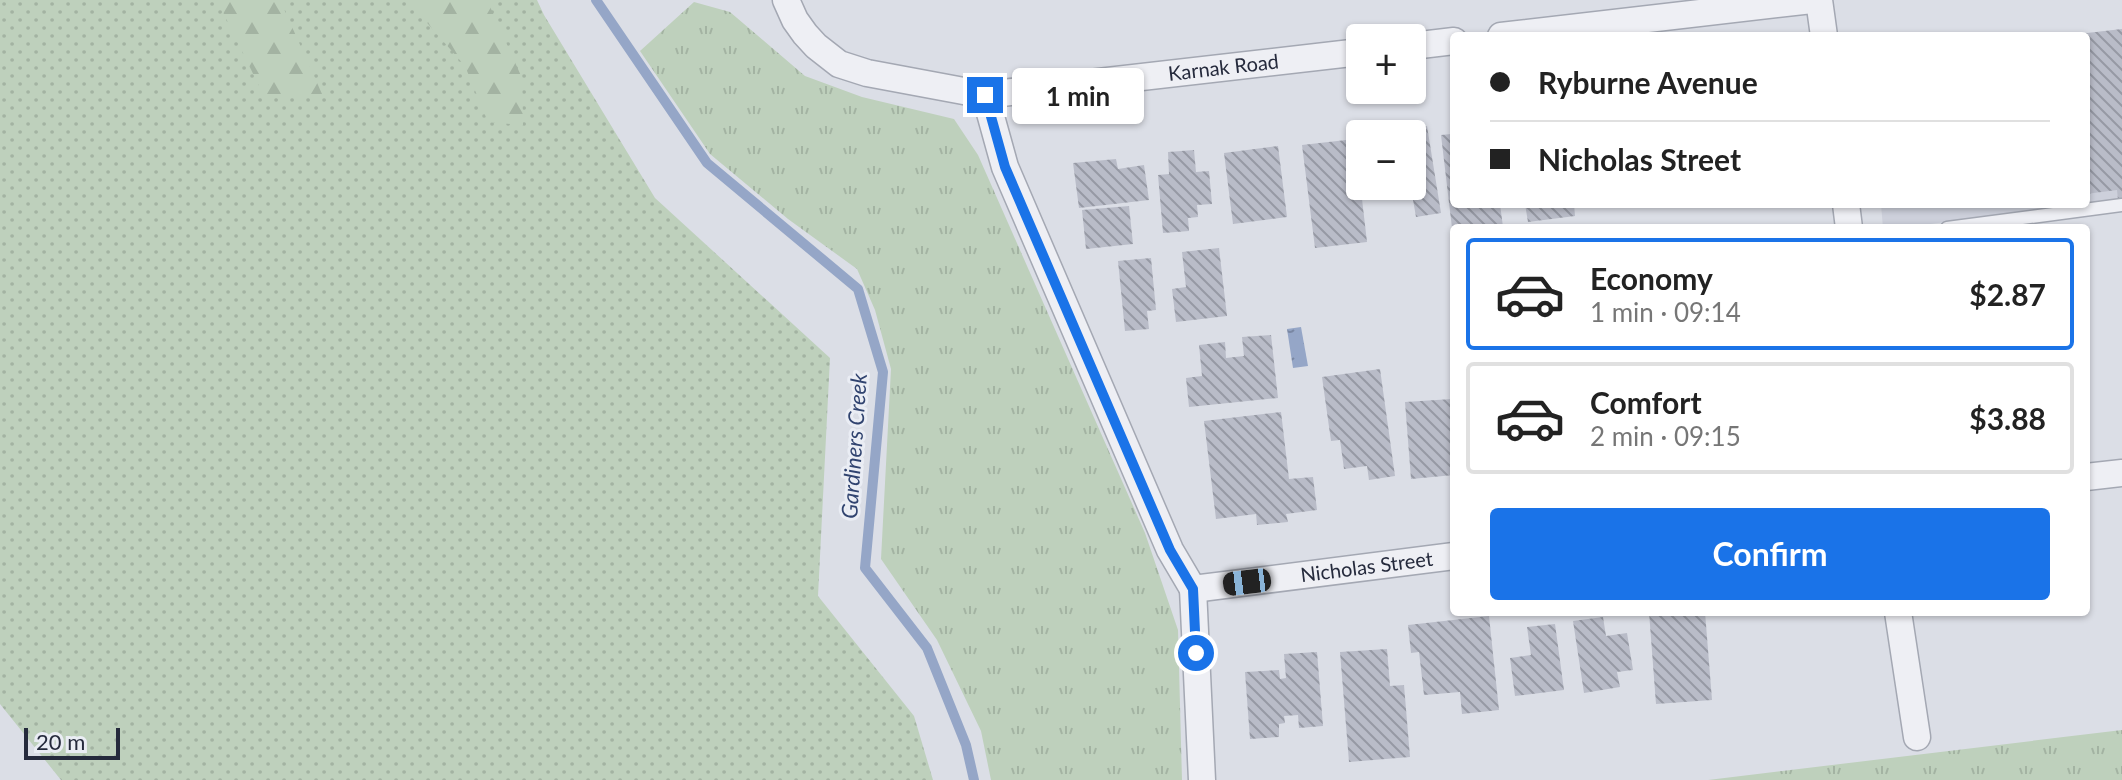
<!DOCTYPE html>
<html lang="en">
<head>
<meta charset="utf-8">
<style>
	body { margin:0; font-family:Lato,sans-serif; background:#f2f2f2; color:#222; height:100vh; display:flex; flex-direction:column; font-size:30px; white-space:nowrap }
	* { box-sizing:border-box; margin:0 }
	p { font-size:26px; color:#767676 }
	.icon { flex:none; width:44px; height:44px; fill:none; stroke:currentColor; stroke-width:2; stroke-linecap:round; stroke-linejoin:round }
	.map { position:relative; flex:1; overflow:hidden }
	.drawer { position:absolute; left:1450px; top:224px; width:640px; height:392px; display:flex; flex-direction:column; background:#fff; border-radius:8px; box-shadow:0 2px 6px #0004 }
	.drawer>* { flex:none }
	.hud { position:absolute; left:1450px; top:32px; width:640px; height:176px; border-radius:8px; box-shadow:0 2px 6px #0004; display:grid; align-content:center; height:176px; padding:0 40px; background:#fff }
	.tools { position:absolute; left:1346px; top:24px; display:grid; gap:16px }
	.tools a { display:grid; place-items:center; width:80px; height:80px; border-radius:8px; background:#fff; box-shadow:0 2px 6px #0004; font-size:40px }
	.scale { position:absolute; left:24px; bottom:20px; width:96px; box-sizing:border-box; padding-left:8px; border:4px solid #252a3c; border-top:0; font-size:22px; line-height:28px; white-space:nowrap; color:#252a3c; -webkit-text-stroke:6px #eaedf4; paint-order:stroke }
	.end { position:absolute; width:36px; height:36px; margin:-18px; border:10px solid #1a73e8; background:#fff; box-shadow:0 0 0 4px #fff }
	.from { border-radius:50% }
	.bubble { position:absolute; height:56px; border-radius:8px; background:#fff; box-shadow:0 2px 6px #0004; font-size:26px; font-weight:700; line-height:56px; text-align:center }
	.car { position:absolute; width:24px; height:48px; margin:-24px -12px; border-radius:10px; box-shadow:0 0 6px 2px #0007; background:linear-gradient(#222 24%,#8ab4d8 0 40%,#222 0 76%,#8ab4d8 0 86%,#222 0) }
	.hud b { display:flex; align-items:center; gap:28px; height:76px; font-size:30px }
	.hud b+b { border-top:2px solid #e0e0e0 }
	.hud i { width:20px; height:20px; background:#222 }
	ul { padding:14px 0 0; list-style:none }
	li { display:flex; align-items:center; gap:24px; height:112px; margin:0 16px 12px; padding:0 24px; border:4px solid #e0e0e0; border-radius:8px }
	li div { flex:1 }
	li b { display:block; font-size:30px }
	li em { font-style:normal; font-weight:700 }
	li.current { border-color:#1a73e8 }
	li>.icon { width:72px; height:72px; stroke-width:1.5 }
	.action { display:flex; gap:16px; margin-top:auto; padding:16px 40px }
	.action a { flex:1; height:92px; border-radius:8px; background:#1a73e8; color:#fff; font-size:32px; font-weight:700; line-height:92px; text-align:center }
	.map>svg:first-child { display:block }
	.built { fill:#cdd0db }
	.grass { fill:url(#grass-dots) }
	.forest { fill:url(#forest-firs) }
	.park { fill:url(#park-tufts) }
	.water { fill:url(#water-ripples) }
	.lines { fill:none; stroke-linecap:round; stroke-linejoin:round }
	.stream { stroke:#95a6c7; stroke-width:10 }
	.building { fill:url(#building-back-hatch) }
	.service-casing { stroke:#a4a8b3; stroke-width:15 }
	.minor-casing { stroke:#a4a8b3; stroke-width:29 }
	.service { stroke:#eeeff4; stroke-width:12 }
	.minor { stroke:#eeeff4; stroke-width:26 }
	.route { stroke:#1a73e8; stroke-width:10 }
	.labels { text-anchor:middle; stroke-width:6; stroke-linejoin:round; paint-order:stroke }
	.street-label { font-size:20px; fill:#252a3c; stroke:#eaedf4 }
	.water-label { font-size:22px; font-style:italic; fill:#30436f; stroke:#eaedf4 }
</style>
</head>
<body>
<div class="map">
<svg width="2122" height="780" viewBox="0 0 2122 780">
	<defs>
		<pattern id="grass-dots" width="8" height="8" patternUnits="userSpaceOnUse" patternTransform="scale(2)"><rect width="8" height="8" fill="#bed0bc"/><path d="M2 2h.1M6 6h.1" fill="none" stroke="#a3b3a2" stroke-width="1.8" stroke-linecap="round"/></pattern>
		<pattern id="forest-firs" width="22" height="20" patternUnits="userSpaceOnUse" patternTransform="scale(2)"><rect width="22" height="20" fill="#bed0bc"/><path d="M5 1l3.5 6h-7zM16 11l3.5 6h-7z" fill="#a3b3a2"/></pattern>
		<pattern id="park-tufts" width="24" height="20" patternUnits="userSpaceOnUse" patternTransform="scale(2)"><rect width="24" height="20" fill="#bed0bc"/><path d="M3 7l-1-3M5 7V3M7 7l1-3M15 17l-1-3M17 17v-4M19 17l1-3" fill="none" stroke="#a3b3a2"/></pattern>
		<pattern id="water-ripples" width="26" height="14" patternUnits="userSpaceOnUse" patternTransform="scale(2)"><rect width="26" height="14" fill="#95a6c7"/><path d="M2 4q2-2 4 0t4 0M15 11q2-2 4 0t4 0" fill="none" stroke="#7987a3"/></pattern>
		<pattern id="building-back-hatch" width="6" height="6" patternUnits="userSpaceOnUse" patternTransform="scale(2)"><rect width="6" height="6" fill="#b9bcc8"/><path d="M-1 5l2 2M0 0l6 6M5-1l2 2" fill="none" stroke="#9699a4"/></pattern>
	</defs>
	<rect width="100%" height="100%" fill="#dbdee6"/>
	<path class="built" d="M2122,29v170l-222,29h-17l-2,-24h205v-168h-23z"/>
	<path class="grass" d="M0,0h537l7,15 111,183 175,160 -12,238 96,120 19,64h-872l-61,-76z"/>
	<g class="forest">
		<path d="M217,0h63l42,94 -57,4z"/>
		<path d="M407,0h80l35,78 1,47 -35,-3 -23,-56z"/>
	</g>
	<g class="park">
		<path d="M694,2l36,10 75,64 57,21 92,22 24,36 167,378 33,97 4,150h-191l-10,-49 -44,-91 -56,-81 10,-190 -16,-59 -18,-41 -69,-50 -78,-65 -70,-103z"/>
		<path d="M2122,730v50h-414z"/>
	</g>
	<path class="water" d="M1301,327l7,39 -15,2 -6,-39z"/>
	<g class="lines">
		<path class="stream" d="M596,0l111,163 151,126 25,83 -18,196 62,80 39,97 8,35"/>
	</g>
	<g class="building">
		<path d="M2122,29v170l-4,1 -1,-10 -31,4v-158h-7v-2z"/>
		<path d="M1454,121v83h46l3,23 -51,1 -11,-93 10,-1 -1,-12z"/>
		<path d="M1427,126l14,87 -25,4 -4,-23 -29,5 -3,-13h32v-52h-18v-3z"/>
		<path d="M1355,139l12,103 -52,6 -13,-103z"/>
		<path d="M1278,146l9,71 -54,7 -9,-71z"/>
		<path d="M1194,150l2,22 13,-1 3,33 -15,1 1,12 -10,1 1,13 -26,2 -5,-58 11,-1 -1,-22z"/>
		<path d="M1116,159l2,10 26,-4 5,35 -70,8 -6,-45z"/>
		<path d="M1525,204h49l1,12 -47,6z"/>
		<path d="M1129,206l4,38 -47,5 -4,-39z"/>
		<path d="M1219,248l8,68 -51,6 -4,-33 14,-2 -4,-35z"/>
		<path d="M1151,258l5,52 -9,1 2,18 -24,2 -7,-70z"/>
		<path d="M1271,335l7,63 -89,9 -3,-29 16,-2 -3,-31 26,-3 1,16 18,-2 -2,-19z"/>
		<path d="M1380,369l15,107 -26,4 -2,-14 -23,3 -4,-29 -9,1 -9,-64z"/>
		<path d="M1452,399l2,76 -43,4 -6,-77z"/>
		<path d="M1281,412l8,67 24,-2 4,33 -31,4 2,8 -31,3 -1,-11 -40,5 -12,-98z"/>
		<path d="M1649,612h56l7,88 -56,4z"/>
		<path d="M1489,616l10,94 -37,4 -2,-22 -36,3 -5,-43 -8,1 -3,-28z"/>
		<path d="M1603,617l3,19 21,-3 6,37 -16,2 3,15 -36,6 -11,-72z"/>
		<path d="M1555,624l9,66 -49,6 -5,-38 21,-3 -4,-28z"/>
		<path d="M1387,649l3,37 14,-1 6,72 -61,5 -9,-110z"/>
		<path d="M1317,652l6,74 -24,2 -1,-13 -14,1 1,7 -6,1v13l-29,2 -5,-67 34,-2 1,9 6,-1 -2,-24z"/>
	</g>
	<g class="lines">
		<g class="service-casing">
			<path id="service" d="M1947,228l175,-23"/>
		</g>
		<g class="minor-casing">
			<g id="minor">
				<path id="s1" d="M786,0l9,20 10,14 11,12 23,18 28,9 118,22 375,-43"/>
				<path d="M1819,0l5,36"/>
				<path d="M1501,36l311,-36"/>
				<path d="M1412,46l42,-5"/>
				<path id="s2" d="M985,95l20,72 165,383 23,39 261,-33"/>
				<path d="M1846,204l3,24"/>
				<path d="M2086,477l36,-4"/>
				<path d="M1193,589l9,191"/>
				<path d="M1898,612l19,125"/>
			</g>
		</g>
		<use href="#service" class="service"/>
		<use href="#minor" class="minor"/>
	</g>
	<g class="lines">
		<path class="route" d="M985,95l20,72 165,383 23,39 3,64"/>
	</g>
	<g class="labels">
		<g class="street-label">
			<text dy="7" stroke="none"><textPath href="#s1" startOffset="474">Karnak Road</textPath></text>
			<text dy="7" stroke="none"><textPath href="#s2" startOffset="712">Nicholas Street</textPath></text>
		</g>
		<g class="water-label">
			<text transform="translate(854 446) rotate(-86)" y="8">Gardiners Creek</text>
		</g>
	</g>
</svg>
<div class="tools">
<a>+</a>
<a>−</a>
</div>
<div class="scale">20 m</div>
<i class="end from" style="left:1196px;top:653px"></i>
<i class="end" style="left:985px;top:95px"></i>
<div class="bubble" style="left:1012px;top:68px;width:132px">1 min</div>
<i class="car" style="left:1247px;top:582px;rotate:263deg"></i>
<div class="hud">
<b><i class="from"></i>Ryburne Avenue</b>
<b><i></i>Nicholas Street</b>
</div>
<section class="drawer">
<ul>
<li class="current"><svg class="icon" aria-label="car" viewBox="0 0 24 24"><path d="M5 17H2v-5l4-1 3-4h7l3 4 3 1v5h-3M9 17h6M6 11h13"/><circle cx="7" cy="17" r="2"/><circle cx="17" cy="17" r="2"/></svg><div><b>Economy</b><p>1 min · 09:14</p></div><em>$2.87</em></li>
<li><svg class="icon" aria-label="car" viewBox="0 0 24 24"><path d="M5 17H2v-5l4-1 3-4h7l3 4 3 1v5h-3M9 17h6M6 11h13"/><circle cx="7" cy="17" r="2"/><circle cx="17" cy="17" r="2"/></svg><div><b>Comfort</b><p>2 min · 09:15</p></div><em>$3.88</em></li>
</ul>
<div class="action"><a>Confirm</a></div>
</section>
</div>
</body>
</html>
